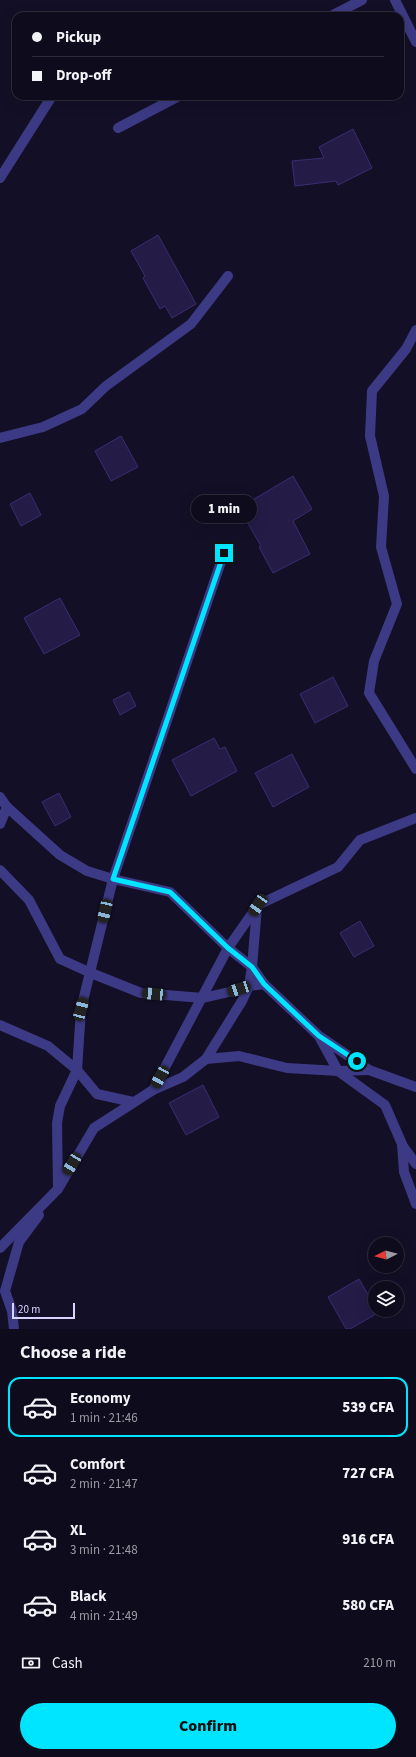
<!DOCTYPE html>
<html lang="en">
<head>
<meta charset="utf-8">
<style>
	body { margin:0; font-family:"Source Sans 3",sans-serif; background:#171425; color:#f1f3f6; height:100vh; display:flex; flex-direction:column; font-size:15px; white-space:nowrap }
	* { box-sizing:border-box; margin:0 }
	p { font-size:13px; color:#9b9ba3 }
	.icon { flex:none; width:22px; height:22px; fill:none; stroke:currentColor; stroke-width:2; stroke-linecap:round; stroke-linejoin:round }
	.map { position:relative; height:1329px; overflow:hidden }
	.details { display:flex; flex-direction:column; background:#0e0b1c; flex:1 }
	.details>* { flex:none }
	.top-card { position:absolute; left:12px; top:12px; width:392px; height:88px; border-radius:12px; box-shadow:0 4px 16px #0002,0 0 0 1px #2e2b3b; display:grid; align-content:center; height:88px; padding:0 20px; background:#0e0b1c }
	.needle { width:26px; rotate:264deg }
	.fabs { position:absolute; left:368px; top:1237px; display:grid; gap:8px }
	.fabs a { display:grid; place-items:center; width:36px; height:36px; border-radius:50%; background:#0e0b1c; box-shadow:0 4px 16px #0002,0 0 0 1px #2e2b3b; font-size:20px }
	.scale { position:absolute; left:12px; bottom:10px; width:63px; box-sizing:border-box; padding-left:4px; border:2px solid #d9d4ff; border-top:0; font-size:11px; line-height:14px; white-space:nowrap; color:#d9d4ff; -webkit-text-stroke:3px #130f26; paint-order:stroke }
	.end { position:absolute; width:18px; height:18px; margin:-9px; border:5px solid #00e5ff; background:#111; box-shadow:0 0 0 2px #111 }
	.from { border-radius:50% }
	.bubble { position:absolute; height:28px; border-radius:14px; background:#0e0b1c; box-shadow:0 4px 16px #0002,0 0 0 1px #2e2b3b; font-size:13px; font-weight:800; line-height:28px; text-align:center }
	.car { position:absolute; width:12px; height:24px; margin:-12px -6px; border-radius:5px; box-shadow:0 0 3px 1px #0007; background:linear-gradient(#222 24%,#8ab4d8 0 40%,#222 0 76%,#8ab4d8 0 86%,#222 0) }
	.top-card b { display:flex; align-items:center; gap:14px; height:38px; font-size:15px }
	.top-card b+b { border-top:1px solid #2e2b3b }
	.top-card i { width:10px; height:10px; background:#f1f3f6 }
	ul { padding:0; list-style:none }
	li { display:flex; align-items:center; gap:12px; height:60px; margin:0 8px 6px; padding:0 12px; border:2px solid transparent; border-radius:12px }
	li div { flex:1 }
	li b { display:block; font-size:15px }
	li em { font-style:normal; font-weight:800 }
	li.on { border-color:#00e5ff }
	li>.icon { width:36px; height:36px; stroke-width:1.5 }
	h2 { padding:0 20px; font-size:18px; line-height:48px }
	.pay { display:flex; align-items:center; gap:10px; height:44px; padding:0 20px; font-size:15px }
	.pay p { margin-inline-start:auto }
	.cta { display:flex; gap:8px; margin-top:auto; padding:8px 20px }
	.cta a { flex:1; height:46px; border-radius:24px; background:#00e5ff; color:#111; font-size:16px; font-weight:800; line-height:46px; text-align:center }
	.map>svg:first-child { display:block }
	.building { fill:#241b47; stroke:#3b2d73 }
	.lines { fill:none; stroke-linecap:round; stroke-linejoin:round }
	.minor { stroke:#3d3a85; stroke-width:10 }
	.route { stroke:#00e5ff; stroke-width:5 }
</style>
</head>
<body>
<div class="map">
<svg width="416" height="1329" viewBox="0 0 416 1329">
	<rect width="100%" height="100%" fill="#130f26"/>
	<g class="building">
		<path d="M353,129l19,39 -34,17 -2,-4 -41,5 -3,-25 32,-3 -5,-11z"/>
		<path d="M158,235l38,69 -24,14 -7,-12 -5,3 -17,-31 2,-2 -14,-25z"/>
		<path d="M121,436l17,31 -27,14 -16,-30z"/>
		<path d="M293,476l19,33 -19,12 17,33 -37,19 -14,-26 2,-1 -22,-38z"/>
		<path d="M30,493l11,22 -20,11 -11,-22z"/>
		<path d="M60,598l20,37 -36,19 -20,-36z"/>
		<path d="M333,677l15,29 -33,17 -15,-29z"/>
		<path d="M129,692l7,14 -16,9 -7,-15z"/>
		<path d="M214,738l6,11 5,-2 12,24 -46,25 -19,-36z"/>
		<path d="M292,754l17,33 -36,20 -18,-34z"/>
		<path d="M59,793l12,24 -16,9 -13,-24z"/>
		<path d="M360,921l14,25 -20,11 -14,-24z"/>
		<path d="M203,1085l16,32 -33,18 -17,-32z"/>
		<path d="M359,1279l16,28v3l3,3 -28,16h-4l-18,-32z"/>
	</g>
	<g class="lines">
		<g class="minor">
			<path d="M395,0l21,42"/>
			<path d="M331,16l31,-16"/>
			<path d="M118,128l61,-32"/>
			<path d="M0,178l52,-82"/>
			<path d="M416,330l-10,19 -34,42 -2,45 14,60 -3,51 16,57 -23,57 -5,32 47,76"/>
			<path d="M0,438l43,-11 39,-18 24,-23 85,-62 37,-48"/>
			<path d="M0,797l7,10 53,48 27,16 26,8 57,13 58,56 24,19 12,17 55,52 50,34 47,17"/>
			<path d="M0,824l7,-17"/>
			<path d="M0,870l29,30 31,59 31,14 50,20 62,5 26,-6 20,-6 15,-2"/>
			<path d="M0,1025l48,21 29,24 20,24 36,8"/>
			<path d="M320,1038l18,33 47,34 17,39 2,28 12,32"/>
			<path d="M206,1059l33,-3 48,12 51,3 31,-1"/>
			<path d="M153,1090l30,-13 23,-18 36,-58 7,-15 3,-19 5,-60"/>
			<path d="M402,1145l14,19"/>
			<path d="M58,1189l36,-61 59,-38 75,-142 30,-43 80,-38 22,-27 56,-22"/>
			<path d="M0,1248l58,-59 -1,-66 3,-17 17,-36 4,-61 32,-130 111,-326"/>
			<path d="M14,1329l-2,-18 -7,-20 14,-49 20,-27"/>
		</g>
	</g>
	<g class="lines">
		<path class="route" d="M224,553l-111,326 57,13 58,56 24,19 12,17 55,52 38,25"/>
	</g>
</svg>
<div class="fabs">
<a><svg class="needle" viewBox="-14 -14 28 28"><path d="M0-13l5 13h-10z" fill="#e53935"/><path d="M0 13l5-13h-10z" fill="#9b9ba3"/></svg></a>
<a><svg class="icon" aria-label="layers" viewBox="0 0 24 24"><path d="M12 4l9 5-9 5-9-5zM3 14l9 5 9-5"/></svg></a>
</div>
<div class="scale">20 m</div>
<i class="end from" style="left:357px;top:1061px"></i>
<i class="end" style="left:224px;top:553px"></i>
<div class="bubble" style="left:191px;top:495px;width:66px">1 min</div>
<i class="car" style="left:258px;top:905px;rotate:214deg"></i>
<i class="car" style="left:105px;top:911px;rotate:193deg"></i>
<i class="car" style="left:239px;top:989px;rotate:252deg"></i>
<i class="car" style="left:154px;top:994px;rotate:275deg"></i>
<i class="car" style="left:81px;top:1009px;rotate:15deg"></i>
<i class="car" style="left:160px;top:1077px;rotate:209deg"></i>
<i class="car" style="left:72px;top:1164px;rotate:211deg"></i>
<div class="top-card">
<b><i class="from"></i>Pickup</b>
<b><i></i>Drop-off</b>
</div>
</div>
<section class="details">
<h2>Choose a ride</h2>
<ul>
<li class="on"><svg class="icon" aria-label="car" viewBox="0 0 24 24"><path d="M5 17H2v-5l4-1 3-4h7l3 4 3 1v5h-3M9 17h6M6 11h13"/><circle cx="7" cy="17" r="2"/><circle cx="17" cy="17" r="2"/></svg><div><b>Economy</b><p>1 min · 21:46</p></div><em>539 CFA</em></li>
<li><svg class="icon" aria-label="car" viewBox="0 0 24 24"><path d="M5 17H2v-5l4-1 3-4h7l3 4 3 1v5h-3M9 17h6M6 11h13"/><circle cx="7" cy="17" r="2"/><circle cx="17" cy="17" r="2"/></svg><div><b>Comfort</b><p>2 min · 21:47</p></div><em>727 CFA</em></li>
<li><svg class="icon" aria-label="car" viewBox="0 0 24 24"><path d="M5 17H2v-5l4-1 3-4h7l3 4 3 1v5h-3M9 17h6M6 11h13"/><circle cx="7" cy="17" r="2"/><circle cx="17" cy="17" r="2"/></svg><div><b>XL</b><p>3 min · 21:48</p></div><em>916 CFA</em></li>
<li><svg class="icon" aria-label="car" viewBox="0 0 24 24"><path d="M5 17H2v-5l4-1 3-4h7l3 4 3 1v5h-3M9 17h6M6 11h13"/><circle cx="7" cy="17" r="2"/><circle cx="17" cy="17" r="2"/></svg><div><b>Black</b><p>4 min · 21:49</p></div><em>580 CFA</em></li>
</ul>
<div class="pay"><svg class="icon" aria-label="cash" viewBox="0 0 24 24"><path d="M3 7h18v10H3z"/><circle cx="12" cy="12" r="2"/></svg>Cash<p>210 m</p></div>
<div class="cta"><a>Confirm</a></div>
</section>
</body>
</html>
